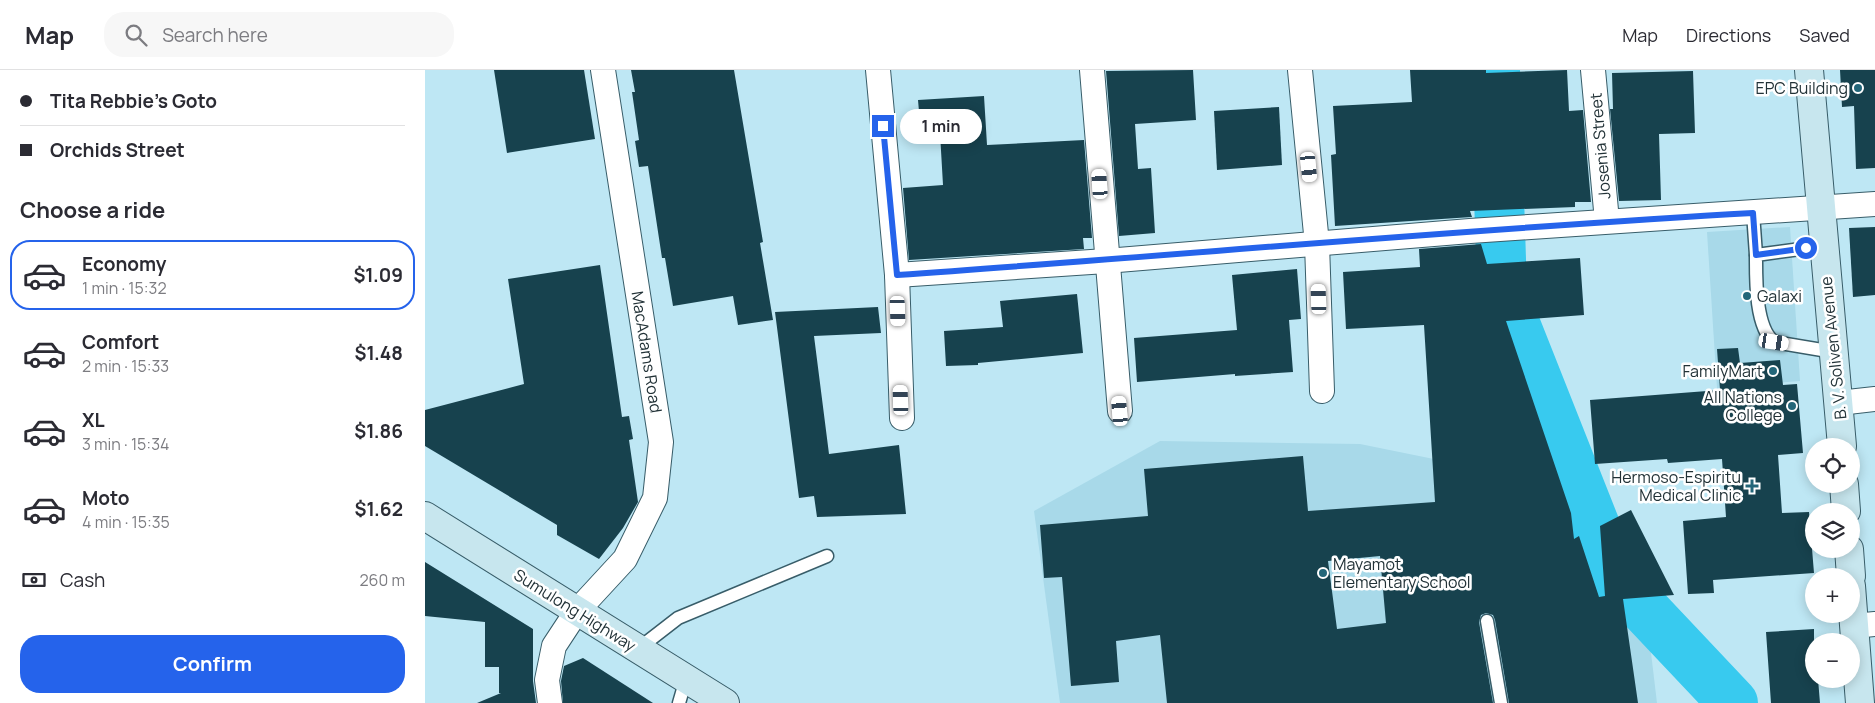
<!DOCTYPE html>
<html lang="en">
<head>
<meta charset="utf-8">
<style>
	body { margin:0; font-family:Manrope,sans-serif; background:#f7f7f7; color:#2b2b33; height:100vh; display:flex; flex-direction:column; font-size:19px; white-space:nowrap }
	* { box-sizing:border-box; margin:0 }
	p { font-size:16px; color:#7c7c81 }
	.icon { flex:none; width:28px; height:28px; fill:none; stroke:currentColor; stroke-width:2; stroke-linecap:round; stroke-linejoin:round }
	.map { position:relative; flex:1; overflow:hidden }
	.panel { display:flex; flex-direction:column; background:#fff; width:425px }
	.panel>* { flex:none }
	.hud { display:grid; align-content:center; height:110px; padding:0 20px; background:#fff }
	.buttons { position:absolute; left:1380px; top:368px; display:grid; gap:10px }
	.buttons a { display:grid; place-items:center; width:55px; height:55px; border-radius:50%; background:#fff; box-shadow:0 2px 12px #0003; font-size:25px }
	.end { position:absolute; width:22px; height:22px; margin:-11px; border:6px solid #2563eb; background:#fff; box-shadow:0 0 0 2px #fff }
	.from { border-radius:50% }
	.bubble { position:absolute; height:35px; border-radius:18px; background:#fff; box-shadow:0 2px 12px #0003; font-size:16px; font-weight:700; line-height:35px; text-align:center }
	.car { position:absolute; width:15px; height:30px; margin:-15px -8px; border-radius:6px; box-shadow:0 0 4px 1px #0007; background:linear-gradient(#fff 24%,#345 0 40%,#fff 0 76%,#345 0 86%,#fff 0) }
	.hud b { display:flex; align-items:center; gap:18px; height:48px; font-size:19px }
	.hud b+b { border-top:1px solid #e1e1e2 }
	.hud i { width:12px; height:12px; background:#2b2b33 }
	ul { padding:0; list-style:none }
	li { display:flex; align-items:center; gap:15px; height:70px; margin:0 10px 8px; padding:0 10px; border:2px solid transparent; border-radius:20px }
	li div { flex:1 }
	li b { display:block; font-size:19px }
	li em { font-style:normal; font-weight:700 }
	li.on { border-color:#2563eb }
	li>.icon { width:45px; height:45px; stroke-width:1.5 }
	h2 { padding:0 20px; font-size:22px; line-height:60px }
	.pay { display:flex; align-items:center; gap:12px; height:55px; padding:0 20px; font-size:19px }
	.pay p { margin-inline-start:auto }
	.action { display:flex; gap:10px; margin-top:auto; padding:10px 20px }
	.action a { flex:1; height:58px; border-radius:20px; background:#2563eb; color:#fff; font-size:20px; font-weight:700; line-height:58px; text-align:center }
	header { display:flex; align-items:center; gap:30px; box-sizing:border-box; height:70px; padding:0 25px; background:#fff; border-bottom:1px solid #e1e1e2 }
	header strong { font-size:24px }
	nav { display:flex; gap:28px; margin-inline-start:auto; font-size:18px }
	.search { width:350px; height:45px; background:#f7f7f7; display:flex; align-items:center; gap:12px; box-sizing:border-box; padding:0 18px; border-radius:20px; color:#7c7c81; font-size:19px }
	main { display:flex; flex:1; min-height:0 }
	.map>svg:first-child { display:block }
	.built { fill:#a8d9e9 }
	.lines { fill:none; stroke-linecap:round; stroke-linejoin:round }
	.river { stroke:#38caef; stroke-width:50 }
	.building { fill:#17424e; fill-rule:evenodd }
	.lane-casing { stroke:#385d69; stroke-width:15 }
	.street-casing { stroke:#385d69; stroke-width:26 }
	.secondary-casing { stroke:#385d69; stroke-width:30 }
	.lane { stroke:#fff; stroke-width:12 }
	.street { stroke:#fff; stroke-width:24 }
	.secondary { stroke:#c7e6ee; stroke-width:28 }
	.route { stroke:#2563eb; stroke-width:6 }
	.poi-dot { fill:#236679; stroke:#fff; stroke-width:2 }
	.labels { text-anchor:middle; stroke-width:5; stroke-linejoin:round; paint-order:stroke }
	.poi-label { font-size:16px; fill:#223237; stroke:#fff; text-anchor:end }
	.street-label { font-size:16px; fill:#223237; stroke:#fff }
</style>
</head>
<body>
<header>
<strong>Map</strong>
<div class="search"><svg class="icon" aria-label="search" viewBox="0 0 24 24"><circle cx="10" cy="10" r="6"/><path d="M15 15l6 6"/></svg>Search here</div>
<nav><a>Map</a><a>Directions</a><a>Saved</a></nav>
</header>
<main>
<section class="panel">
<div class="hud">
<b><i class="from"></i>Tita Rebbie's Goto</b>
<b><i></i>Orchids Street</b>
</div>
<h2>Choose a ride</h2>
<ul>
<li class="on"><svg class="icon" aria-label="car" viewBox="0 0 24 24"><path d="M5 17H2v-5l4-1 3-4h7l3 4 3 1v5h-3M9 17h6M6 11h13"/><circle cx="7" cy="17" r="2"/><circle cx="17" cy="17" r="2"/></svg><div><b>Economy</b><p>1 min · 15:32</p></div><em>$1.09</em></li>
<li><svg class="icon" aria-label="car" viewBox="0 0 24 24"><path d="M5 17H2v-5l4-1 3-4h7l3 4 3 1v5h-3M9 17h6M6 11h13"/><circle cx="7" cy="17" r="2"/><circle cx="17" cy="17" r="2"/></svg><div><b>Comfort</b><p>2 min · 15:33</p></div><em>$1.48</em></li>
<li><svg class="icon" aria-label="car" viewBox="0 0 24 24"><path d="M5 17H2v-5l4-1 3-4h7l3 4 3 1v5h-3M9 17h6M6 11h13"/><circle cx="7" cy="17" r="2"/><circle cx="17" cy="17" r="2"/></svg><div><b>XL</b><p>3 min · 15:34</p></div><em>$1.86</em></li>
<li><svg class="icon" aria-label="car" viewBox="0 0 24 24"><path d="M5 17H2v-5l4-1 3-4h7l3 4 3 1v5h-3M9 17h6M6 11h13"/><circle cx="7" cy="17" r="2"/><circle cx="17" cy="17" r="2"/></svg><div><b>Moto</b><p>4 min · 15:35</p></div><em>$1.62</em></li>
</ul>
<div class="pay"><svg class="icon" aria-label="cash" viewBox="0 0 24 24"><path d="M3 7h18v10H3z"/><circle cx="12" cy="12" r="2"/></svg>Cash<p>260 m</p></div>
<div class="action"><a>Confirm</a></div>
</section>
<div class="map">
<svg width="1450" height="633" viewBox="0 0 1450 633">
	<rect width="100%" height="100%" fill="#bee7f4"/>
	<g class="built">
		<path d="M1365,157l10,154 -83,7 -10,-156z"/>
		<path d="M735,371l200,3 172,35 117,157 8,67h-597l-26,-192z"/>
	</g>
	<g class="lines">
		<path class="river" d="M1070,0l7,221 114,288 117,124"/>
	</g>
	<g class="building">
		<path d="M69,0h90l11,69 -88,14z"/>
		<path d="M206,0h103l29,172 -3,1 13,77 -35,5 -5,-29 -60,10 -8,-48h-3l-14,-92 -9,1 -4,-26 4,-1 -7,-48h3z"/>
		<path d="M768,0l3,50 -61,4 3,45 13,-1 4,65 -36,3 -13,-165z"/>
		<path d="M985,0h76v3l81,-3 2,41 14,-1 8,92h-16v5l-105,4 2,6 -137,9 -4,-71 5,-1 -3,-48 79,-4z"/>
		<path d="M1415,0h35v98l-19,1 -2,-63 -12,1z"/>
		<path d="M1268,1l2,62 -36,1 2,66 -42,1 -9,-92h3l-1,-36z"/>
		<path d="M559,26l3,49 97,-5 8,98h-9l1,11 -175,11 -6,-72 40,-3 -3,-52 -19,1 -3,-34z"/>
		<path d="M854,37l3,58 -65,5 -3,-59z"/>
		<path d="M1450,157v68l-22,2 -4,-69z"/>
		<path d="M1056,174l6,20 93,-6 4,57 -78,6 65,192 3,26 5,-3 20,61 6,-1 -5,-70 31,-16 43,85 -51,4 15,104h-129l-14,-83 -2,-5 -7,-2 -5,2 -2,7 14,81h-326l-7,-68 -44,6 3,41 -48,4 -9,-109 -18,1 -4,-53 108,-9 -4,-47 159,-13 5,55 127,-9 -11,-177 -78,4 -3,-57 77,-5 -1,-18zM955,486l6,67 -49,6 -9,-68z"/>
		<path d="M175,195l22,152 7,-1 4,23 -4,1 9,62 -15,26 -24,31 -42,-24v-10l-132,-79v-36l99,-26 -16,-105z"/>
		<path d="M872,199l4,50 -12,1 4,52 -58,4v-2l-98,8 -3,-44 103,-8 -5,-55z"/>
		<path d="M652,224l6,59 -105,10v2l-32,1 -2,-35 59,-4 -3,-26z"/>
		<path d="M453,237l3,26 -67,3 15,118 70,-9 7,69 -89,3 -3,-21 -15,2 -24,-186z"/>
		<path d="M1313,278l2,15 40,-3 3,25 14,-1 6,69 -25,2 4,58 27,-1 5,61 -101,7 1,13 -26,1 -5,-73 43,-4 -4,-58 -54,4 -1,-4 -72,5 -5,-64 130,-10 -3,-41z"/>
		<path d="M0,492l108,67v52l3,22h-59l24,-10h-2v-26h-14v-45l-60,-6z"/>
		<path d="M1389,559v50h4l2,24h-49l-5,-71z"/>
		<path d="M158,588l70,45h-90l-2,-22 3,-15z"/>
	</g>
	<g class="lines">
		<g class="lane-casing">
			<g id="lane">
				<path d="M1328,143l3,42"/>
				<path d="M1398,176l-67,9c0,24 -1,72 18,87l60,10"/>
				<path d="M1062,551l14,82"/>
				<path d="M213,579l40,-31 149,-62"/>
				<path d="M254,633l7,-24"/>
			</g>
		</g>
		<g class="street-casing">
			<g id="street">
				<path d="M453,0l19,205 5,143"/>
				<path d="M667,0l28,341"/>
				<path d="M875,0l17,174 5,147"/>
				<path d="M1168,0l14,151"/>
				<path d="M472,205l209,-14 364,-30 405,-27"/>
				<path d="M1414,333l36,-4"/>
				<path d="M1429,556l21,-2"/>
				<path d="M125,633l-3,-23 7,-34 23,-35 48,-52 30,-61 6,-56 -58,-372"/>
			</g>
		</g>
		<g class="secondary-casing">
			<g id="secondary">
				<path d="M1384,0l33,376"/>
				<path d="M1419,414l2,27"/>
				<path d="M0,446l300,187"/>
				<path d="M1424,479l2,27"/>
				<path d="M1426,516l9,117"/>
			</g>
		</g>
		<use href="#lane" class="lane"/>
		<use href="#street" class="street"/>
		<use href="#secondary" class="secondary"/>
	</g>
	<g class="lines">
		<path class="route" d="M458,56l14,149c285,-20 570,-46 856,-62l3,42 50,-7"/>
	</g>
	<g class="poi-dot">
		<circle cx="1433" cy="18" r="5"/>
		<circle cx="1322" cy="226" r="5"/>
		<circle cx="1348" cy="301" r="5"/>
		<circle cx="1367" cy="336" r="5"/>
		<path d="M1324.5 408.5h5v5h5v5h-5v5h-5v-5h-5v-5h5z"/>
		<circle cx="898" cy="503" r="5"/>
	</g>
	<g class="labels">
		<g class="poi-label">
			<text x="1423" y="24">EPC Building</text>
			<text x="1332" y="232" text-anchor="start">Galaxi</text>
			<text x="1338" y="307">FamilyMart</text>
			<text x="1357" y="333">All Nations<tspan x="1357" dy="18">College</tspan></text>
			<text x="1316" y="413">Hermoso-Espiritu<tspan x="1316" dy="18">Medical Clinic</tspan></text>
			<text x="908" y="500" text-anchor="start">Mayamot<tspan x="908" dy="18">Elementary School</tspan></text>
		</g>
		<g class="street-label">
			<text transform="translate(1175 76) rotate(-95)" y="6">Josenia Street</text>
			<text transform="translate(1408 278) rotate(-96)" y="6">B. V. Soliven Avenue</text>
			<text transform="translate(222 282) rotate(81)" y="6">MacAdams Road</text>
			<text transform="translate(150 540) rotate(32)" y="6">Sumulong Highway</text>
		</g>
	</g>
</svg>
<div class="buttons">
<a><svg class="icon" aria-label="locate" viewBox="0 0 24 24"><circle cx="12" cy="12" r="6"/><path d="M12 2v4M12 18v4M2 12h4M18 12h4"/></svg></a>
<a><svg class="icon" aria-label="layers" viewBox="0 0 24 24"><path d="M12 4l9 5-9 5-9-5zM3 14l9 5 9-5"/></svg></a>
<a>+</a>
<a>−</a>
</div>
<i class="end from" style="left:1381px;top:178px"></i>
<i class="end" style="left:458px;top:56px"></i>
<div class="bubble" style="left:475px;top:39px;width:82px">1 min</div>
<i class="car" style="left:884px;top:97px;rotate:174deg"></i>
<i class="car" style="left:675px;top:114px;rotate:356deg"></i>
<i class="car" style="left:894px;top:229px;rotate:358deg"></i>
<i class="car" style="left:473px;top:241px;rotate:178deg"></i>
<i class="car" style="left:1349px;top:272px;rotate:99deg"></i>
<i class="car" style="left:476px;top:330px;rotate:358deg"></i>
<i class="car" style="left:695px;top:341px;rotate:355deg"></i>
</div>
</main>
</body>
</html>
